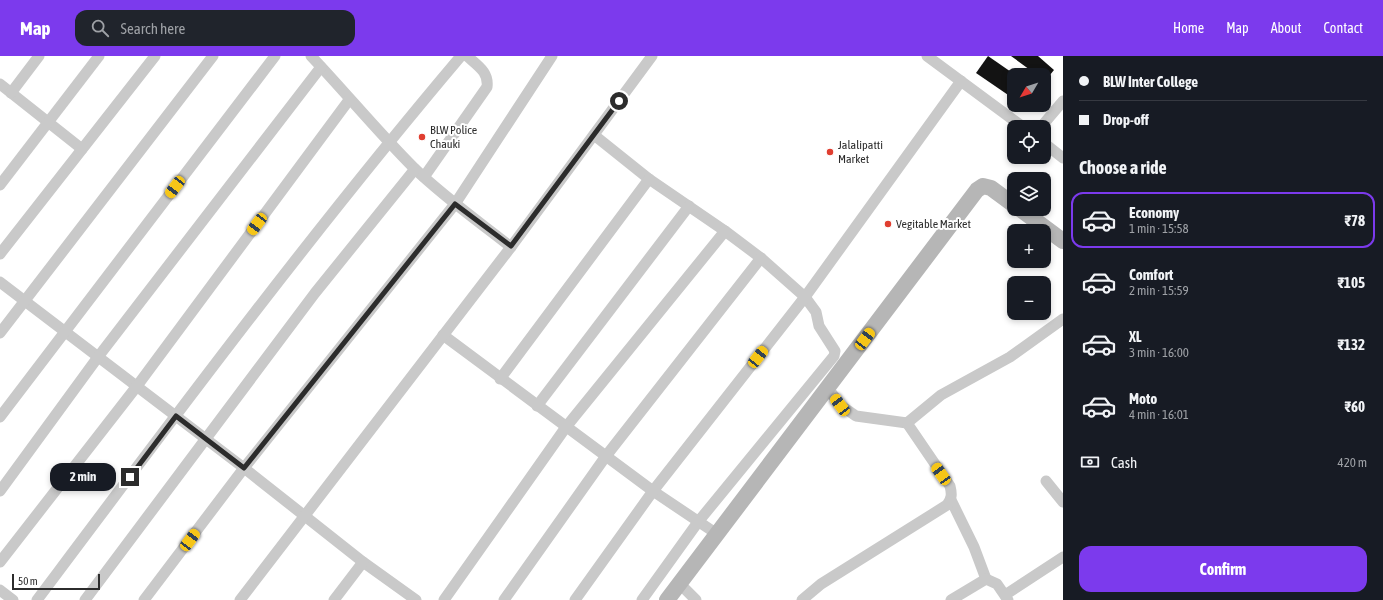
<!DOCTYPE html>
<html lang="en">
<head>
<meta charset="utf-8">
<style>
	body { margin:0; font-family:"Asap Condensed",sans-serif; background:#20242c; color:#f1f3f6; height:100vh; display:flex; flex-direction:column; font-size:15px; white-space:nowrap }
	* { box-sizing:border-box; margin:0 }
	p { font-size:13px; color:#9ea1a6 }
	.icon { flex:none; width:22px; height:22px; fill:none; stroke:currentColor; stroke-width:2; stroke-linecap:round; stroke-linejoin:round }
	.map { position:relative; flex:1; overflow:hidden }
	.panel { display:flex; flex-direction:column; background:#171b24; width:320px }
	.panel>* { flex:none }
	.banner { display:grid; align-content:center; height:88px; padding:0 16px; background:#171b24 }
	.needle { width:26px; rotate:231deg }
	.tools { position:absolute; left:1007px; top:12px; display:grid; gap:8px }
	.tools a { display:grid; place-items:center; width:44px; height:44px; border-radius:8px; background:#171b24; box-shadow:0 2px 6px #0003; font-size:20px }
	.scale { position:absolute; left:12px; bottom:10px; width:88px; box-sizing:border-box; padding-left:4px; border:2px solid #2c2c2c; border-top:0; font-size:11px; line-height:14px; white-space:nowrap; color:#2c2c2c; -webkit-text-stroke:3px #fff; paint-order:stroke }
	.end { position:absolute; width:18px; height:18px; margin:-9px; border:5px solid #2c2c2c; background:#fff; box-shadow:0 0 0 2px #fff }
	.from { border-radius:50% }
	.bubble { position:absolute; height:28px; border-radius:12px; background:#171b24; box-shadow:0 2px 6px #0003; font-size:13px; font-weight:700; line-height:28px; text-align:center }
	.car { position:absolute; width:12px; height:24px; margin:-12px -6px; border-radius:5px; box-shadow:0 0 3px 1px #0007; background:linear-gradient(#f5c518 24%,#345 0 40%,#f5c518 0 76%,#345 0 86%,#f5c518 0) }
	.banner b { display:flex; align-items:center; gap:14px; height:38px; font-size:15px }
	.banner b+b { border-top:1px solid #363941 }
	.banner i { width:10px; height:10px; background:#f1f3f6 }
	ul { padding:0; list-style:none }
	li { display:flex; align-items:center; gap:12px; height:56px; margin:0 8px 6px; padding:0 8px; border:2px solid transparent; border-radius:12px }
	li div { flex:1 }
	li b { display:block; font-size:15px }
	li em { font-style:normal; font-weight:700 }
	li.on { border-color:#7c3aed }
	li>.icon { width:36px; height:36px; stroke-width:1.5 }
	h2 { padding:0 16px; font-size:18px; line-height:48px }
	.pay { display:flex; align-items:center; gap:10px; height:44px; padding:0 16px; font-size:15px }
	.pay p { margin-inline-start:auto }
	.primary-button { display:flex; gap:8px; margin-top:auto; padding:8px 16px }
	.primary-button a { flex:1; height:46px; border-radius:12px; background:#7c3aed; color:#fff; font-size:16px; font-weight:700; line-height:46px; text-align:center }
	header { display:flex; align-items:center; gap:24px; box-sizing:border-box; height:56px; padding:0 20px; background:#7c3aed; color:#fff }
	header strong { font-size:19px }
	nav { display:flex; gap:22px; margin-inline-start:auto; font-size:14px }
	.search { width:280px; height:36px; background:#20242c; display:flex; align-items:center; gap:10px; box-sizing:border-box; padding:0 14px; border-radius:12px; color:#9ea1a6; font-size:15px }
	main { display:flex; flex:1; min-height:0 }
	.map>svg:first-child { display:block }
	.building { fill:#131313 }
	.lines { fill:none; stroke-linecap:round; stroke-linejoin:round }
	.street { stroke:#c9c9c9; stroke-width:11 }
	.secondary { stroke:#b6b6b6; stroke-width:16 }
	.route { stroke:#2c2c2c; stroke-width:5 }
	.poi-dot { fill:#e03e30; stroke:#fff; stroke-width:1.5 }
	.labels { text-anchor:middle; stroke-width:4; stroke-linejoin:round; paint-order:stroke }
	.poi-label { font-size:12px; fill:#2c2c2c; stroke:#fff; text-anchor:start }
</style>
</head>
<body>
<header>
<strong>Map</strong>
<div class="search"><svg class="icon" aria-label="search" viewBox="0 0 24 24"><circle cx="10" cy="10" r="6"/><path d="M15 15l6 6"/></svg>Search here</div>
<nav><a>Home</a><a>Map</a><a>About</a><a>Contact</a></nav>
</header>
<main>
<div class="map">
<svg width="1063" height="544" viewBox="0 0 1063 544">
	<rect width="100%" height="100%" fill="#fff"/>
	<g class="building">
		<path d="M988,0l26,18v25l-38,-26z"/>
		<path d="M1011,0h27l16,14 -9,11 -1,-6h-7z"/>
	</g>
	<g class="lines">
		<g class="street">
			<path d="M311,0c35,37 67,76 103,112 30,29 64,53 97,79"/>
			<path d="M927,0l96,71"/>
			<path d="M0,28l82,65"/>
			<path d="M11,37l28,-37"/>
			<path d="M1041,71l22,-26"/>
			<path d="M594,79l55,44 76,52 36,27"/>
			<path d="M1044,87l19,15"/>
			<path d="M424,121l63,-90c2,-15 -9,-21 -20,-31"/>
			<path d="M0,129l99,-129"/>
			<path d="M0,198l155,-198"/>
			<path d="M0,226l244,186 119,94 53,38"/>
			<path d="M0,277l213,-277"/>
			<path d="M443,279l210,156 64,43"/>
			<path d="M500,323l149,-200"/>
			<path d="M828,332l12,17 16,11 51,7"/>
			<path d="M537,350l152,-200"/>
			<path d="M0,361l275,-361"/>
			<path d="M1046,425l17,21"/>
			<path d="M0,435l98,-134 223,-290"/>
			<path d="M951,444l23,47 12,32"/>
			<path d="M0,506l137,-176 212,-286"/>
			<path d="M679,527l17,17"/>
			<path d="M0,534l13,10"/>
			<path d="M1005,539l58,-38"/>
			<path d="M37,544c138,-184 275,-368 424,-544"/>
			<path d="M85,544l230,-307 100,-124"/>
			<path d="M144,544l100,-132 211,-264 97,-148"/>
			<path d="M240,544l271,-353 141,-191"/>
			<path d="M334,544l29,-38"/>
			<path d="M444,544l122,-173 159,-196"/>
			<path d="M504,544l102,-144 155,-198 44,39 11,15 3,14 16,25 -1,5 -136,166 -56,78"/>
			<path d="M575,544l78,-109 152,-194 156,-216"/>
			<path d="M802,544l19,-16 126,-79c5,-7 5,-11 3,-19l-43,-63 34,-28 69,-38 53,-38"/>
			<path d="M951,544l35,-21 11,5 11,16"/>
		</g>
		<g class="secondary">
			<path d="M1020,153l43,32"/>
			<path d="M667,544l310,-410 6,-4 8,2 23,17"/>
		</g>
	</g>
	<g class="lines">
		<path class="route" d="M130,421l46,-61 68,52 211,-264 56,42 108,-145"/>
	</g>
	<g class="poi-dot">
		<circle cx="422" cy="81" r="4"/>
		<circle cx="830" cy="96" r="4"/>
		<circle cx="888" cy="168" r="4"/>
	</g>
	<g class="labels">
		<g class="poi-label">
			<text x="430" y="78">BLW Police<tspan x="430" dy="14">Chauki</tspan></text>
			<text x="838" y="93">Jalalipatti<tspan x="838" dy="14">Market</tspan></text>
			<text x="896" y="172">Vegitable Market</text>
		</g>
	</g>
</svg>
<div class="tools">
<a><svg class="needle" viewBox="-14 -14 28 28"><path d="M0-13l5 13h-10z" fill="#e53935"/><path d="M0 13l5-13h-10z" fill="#9ea1a6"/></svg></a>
<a><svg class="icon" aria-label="locate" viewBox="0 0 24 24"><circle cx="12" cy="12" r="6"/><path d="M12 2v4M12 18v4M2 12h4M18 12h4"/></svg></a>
<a><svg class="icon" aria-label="layers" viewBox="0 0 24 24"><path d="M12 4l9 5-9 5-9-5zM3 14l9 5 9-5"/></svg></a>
<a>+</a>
<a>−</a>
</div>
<div class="scale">50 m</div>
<i class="end from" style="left:619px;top:45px"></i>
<i class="end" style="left:130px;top:421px"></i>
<div class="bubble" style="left:50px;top:407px;width:66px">2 min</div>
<i class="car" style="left:175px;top:131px;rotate:217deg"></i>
<i class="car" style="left:257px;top:168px;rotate:217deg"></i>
<i class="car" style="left:865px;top:283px;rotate:37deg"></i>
<i class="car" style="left:758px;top:301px;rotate:38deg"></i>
<i class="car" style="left:840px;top:349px;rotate:323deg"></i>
<i class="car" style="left:941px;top:418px;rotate:325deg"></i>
<i class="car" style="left:190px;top:484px;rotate:37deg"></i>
</div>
<section class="panel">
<div class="banner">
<b><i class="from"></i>BLW Inter College</b>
<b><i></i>Drop-off</b>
</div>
<h2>Choose a ride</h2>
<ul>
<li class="on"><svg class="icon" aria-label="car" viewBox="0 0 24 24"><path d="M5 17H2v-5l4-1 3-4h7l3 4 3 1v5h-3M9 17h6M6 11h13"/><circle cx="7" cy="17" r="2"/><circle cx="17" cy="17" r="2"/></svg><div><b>Economy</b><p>1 min · 15:58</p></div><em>₹78</em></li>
<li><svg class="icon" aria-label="car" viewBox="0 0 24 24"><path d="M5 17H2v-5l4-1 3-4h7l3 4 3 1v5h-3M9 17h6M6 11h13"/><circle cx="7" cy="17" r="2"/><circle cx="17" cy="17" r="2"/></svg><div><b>Comfort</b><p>2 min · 15:59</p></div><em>₹105</em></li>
<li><svg class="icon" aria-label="car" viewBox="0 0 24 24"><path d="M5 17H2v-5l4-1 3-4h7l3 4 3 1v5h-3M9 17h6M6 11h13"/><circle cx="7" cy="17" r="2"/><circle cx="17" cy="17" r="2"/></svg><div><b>XL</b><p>3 min · 16:00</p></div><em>₹132</em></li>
<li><svg class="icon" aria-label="car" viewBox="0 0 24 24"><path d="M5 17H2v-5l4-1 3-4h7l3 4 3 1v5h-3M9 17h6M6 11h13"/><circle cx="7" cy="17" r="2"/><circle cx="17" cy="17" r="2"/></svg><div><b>Moto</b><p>4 min · 16:01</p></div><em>₹60</em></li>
</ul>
<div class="pay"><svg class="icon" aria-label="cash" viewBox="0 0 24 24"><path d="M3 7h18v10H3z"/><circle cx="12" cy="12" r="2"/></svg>Cash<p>420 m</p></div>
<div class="primary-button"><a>Confirm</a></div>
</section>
</main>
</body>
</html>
